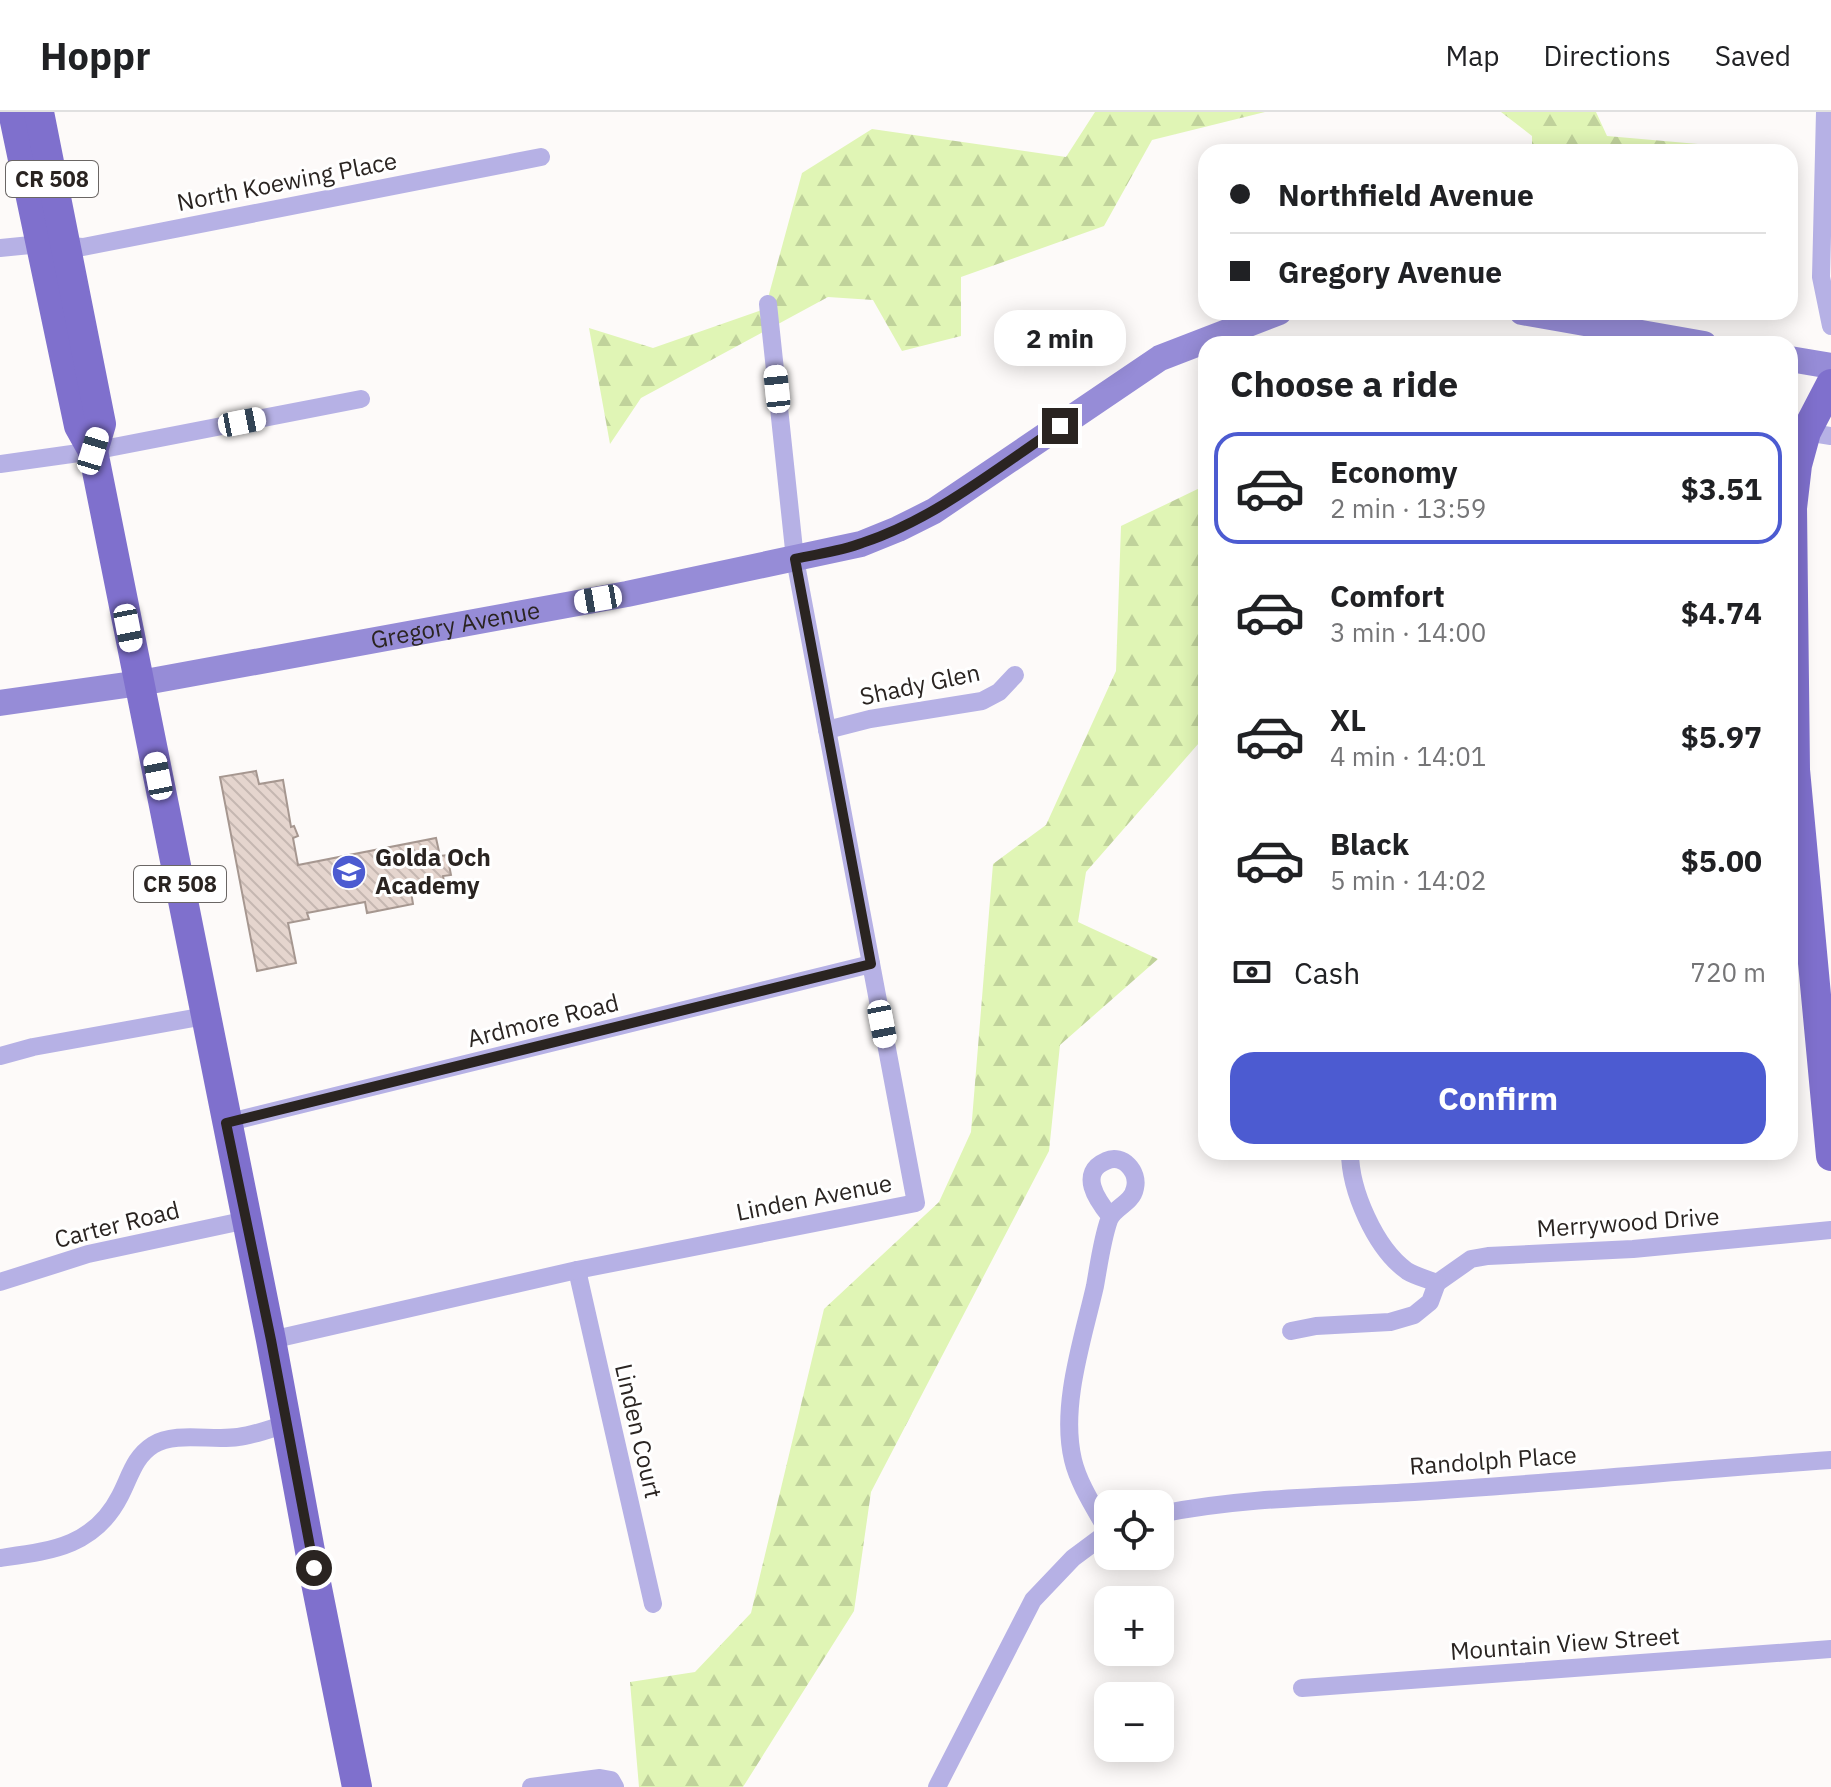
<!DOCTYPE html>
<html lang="en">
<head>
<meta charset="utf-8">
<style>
	body { margin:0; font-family:"IBM Plex Sans",sans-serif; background:#f6f6f6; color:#202124; height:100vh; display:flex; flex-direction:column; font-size:30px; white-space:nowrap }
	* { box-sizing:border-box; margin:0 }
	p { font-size:26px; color:#757577 }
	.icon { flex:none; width:44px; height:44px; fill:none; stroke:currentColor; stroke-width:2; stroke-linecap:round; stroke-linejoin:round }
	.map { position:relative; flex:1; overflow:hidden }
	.panel { position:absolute; left:1198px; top:224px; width:600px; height:824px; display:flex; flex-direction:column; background:#fff; border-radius:24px; box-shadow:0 4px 20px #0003 }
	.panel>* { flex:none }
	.top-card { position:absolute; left:1198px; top:32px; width:600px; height:176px; border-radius:24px; box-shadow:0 4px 20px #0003; display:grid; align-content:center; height:176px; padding:0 32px; background:#fff }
	.buttons { position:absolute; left:1094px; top:1378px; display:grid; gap:16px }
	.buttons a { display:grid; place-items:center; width:80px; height:80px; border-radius:16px; background:#fff; box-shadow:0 4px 20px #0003; font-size:40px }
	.end { position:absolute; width:36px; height:36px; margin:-18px; border:10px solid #2a2421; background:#fff; box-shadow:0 0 0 4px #fff }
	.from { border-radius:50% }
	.bubble { position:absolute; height:56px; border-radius:24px; background:#fff; box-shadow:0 4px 20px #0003; font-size:26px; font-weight:800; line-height:56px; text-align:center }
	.car { position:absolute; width:24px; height:48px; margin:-24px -12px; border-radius:10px; box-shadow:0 0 6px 2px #0007; background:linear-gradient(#fff 24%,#345 0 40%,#fff 0 76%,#345 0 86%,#fff 0) }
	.top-card b { display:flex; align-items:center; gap:28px; height:76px; font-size:30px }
	.top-card b+b { border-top:2px solid #e0e0e0 }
	.top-card i { width:20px; height:20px; background:#202124 }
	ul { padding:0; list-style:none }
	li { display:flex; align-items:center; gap:24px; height:112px; margin:0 16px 12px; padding:0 16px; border:4px solid transparent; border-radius:24px }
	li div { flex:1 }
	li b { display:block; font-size:30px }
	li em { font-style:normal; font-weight:800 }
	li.active { border-color:#4c5bd1 }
	li>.icon { width:72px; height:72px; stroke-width:1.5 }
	h2 { padding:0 32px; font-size:36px; line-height:96px }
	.pay { display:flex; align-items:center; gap:20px; height:88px; padding:0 32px; font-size:30px }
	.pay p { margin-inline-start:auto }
	.primary-button { display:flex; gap:16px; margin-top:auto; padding:16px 32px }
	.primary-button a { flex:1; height:92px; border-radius:24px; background:#4c5bd1; color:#fff; font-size:32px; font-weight:800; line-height:92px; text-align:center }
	header { display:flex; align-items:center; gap:48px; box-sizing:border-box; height:112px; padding:0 40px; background:#fff; border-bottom:2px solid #e0e0e0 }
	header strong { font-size:38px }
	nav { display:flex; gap:44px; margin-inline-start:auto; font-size:28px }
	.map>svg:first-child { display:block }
	.forest { fill:url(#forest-firs) }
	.building { fill:url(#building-back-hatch); stroke:#a69790; stroke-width:2 }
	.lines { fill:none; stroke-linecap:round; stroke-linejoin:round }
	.minor { stroke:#b6b1e5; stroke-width:18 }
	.secondary { stroke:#968cd7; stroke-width:26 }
	.primary { stroke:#7f70cd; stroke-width:30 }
	.route { stroke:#2a2421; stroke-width:10 }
	.labels { text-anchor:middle; stroke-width:6; stroke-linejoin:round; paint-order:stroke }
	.shield { fill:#fff; stroke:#6a6664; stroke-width:2 }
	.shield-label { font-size:22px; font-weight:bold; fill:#2a2421 }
	.street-label { font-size:24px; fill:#2a2421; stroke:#fff }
	.poi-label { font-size:24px; font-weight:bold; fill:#2a2421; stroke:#fff; text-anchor:start }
</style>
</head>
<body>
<header>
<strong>Hoppr</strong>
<nav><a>Map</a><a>Directions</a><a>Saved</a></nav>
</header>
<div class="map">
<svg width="1831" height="1675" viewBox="0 0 1831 1675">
	<defs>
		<pattern id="forest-firs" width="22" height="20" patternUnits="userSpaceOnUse" patternTransform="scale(2)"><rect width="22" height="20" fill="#e0f5b5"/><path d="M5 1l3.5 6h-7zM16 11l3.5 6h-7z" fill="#c0d29b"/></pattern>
		<pattern id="building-back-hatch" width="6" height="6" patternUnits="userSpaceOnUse" patternTransform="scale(2)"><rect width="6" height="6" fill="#e5d5ce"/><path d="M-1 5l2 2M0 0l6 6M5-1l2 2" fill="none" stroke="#c5b7b1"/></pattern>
	</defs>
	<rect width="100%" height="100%" fill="#fdfaf9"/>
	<g class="forest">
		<path d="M1095,0h170l-113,28 -48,86 -143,51v59l-59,15 -29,-51 -45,-3 -187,101 -31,46 -21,-116 64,20 112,-39 37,-136 70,-44 194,28z"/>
		<path d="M1501,0h95l11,24 91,8 11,8h-177v-16z"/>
		<path d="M1206,373v250l-120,137 -8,50 80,37 -98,86 -11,106 -178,341 -17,119 -111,176h-104l-9,-105 65,-10 56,-59 73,-304 115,-107 32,-70 22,-268 53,-39 70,-154 5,-145z"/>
	</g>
	<path class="building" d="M256,659l3,13 24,-4 8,47 3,-1 4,10 -5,2 5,27 138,-27 4,18 7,-1 4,20 -8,1 2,11 -34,5 2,12 -46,9 -2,-11 -58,11 2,6 -21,4 8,40 -39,8 -37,-194z"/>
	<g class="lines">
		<g class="minor">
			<path d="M1825,0l-4,165 10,49"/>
			<path d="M0,136l41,-4 42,3 458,-90"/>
			<path d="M1806,320l25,4"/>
			<path d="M0,352l93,-13 268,-52"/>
			<path d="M827,618l43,-11 112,-18 17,-9 16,-17"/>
			<path d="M1790,829h21"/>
			<path d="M0,944l33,-9 172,-31"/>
			<path d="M226,1011l645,-159"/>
			<path d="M1350,1040c0,38 25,96 57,119 8,5 20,8 30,12l34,-24 17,-3 145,-7 198,-19"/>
			<path d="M577,1158l76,334"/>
			<path d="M0,1170l88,-28 159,-34"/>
			<path d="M1291,1219l25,-5 74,-4 24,-7 16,-13 7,-19"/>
			<path d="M271,1228l306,-70 339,-67 -121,-644 -27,-255"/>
			<path d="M1160,1402c84,-17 169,-17 254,-22 139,-9 278,-22 417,-32"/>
			<path d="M1108,1420c-12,-22 -29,-47 -35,-72 -13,-54 10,-121 22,-174 4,-22 7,-46 14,-66 5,-13 23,-16 26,-32 4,-16 -12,-35 -29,-27 -28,12 -9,39 4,55"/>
			<path d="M0,1446c50,-7 94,-11 120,-62 10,-19 14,-39 33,-51 22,-14 59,-4 85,-8 16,-2 32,-8 48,-13"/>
			<path d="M1302,1576l529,-39"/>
			<path d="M531,1675l69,-9 11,2 4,7"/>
			<path d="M937,1675l96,-187 40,-42 35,-26"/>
		</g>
		<g class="secondary">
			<path d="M1522,200l182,32"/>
			<path d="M1790,247l41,7"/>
			<path id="s1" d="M0,591l140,-20 487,-89 234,-50 37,-15 36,-18 226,-153 119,-46"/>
		</g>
		<g class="primary">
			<path d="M13,0l66,314 14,25 178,889 44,238 42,209"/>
			<path d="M39,0l62,312 -8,27"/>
			<path d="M1831,272l-25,48 -9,33 -5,43 3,262 36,386"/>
		</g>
	</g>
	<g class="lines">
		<path class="route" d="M314,1456l-43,-228 -45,-217 645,-159 -76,-405c22,-5 46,-8 67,-16 73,-24 135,-75 198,-117"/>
	</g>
	<defs>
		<g id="school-disc" transform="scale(1.8)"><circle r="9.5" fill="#4c5bd1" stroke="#fff"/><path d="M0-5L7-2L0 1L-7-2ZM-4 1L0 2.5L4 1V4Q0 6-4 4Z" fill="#fff"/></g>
	</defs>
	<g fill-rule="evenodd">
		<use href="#school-disc" x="349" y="760"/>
	</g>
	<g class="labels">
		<g class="shield">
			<rect x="6" y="49" width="92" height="36" rx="6"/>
			<rect x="134" y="754" width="92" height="36" rx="6"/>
		</g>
		<g class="shield-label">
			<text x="52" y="75">CR 508</text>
			<text x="180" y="780">CR 508</text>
		</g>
		<g class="street-label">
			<text transform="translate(287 70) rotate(-11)" y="8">North Koewing Place</text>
			<text dy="8" stroke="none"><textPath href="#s1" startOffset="462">Gregory Avenue</textPath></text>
			<text transform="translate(920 573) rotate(-12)" y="8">Shady Glen</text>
			<text transform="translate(543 909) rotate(-14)" y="8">Ardmore Road</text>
			<text transform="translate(814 1086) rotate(-11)" y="8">Linden Avenue</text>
			<text transform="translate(1628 1111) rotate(-4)" y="8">Merrywood Drive</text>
			<text transform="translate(117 1113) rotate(-14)" y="8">Carter Road</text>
			<text transform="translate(638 1319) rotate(77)" y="8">Linden Court</text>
			<text transform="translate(1493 1349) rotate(-4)" y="8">Randolph Place</text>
			<text transform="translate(1565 1532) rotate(-4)" y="8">Mountain View Street</text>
		</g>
		<g class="poi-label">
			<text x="375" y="754">Golda Och<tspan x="375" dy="28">Academy</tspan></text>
		</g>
	</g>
</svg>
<div class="buttons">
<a><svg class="icon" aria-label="locate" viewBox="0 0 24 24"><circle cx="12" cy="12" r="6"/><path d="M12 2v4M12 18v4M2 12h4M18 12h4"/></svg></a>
<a>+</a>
<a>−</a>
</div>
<i class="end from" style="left:314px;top:1456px"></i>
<i class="end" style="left:1060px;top:314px"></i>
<div class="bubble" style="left:994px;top:198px;width:132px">2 min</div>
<i class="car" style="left:777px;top:277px;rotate:354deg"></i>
<i class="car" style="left:242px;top:310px;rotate:79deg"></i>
<i class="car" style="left:93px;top:339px;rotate:17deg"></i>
<i class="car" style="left:598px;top:487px;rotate:260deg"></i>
<i class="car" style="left:128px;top:516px;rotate:169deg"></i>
<i class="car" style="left:158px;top:664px;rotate:349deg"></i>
<i class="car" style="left:882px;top:912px;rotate:169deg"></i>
<div class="top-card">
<b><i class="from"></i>Northfield Avenue</b>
<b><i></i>Gregory Avenue</b>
</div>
<section class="panel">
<h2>Choose a ride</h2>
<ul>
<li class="active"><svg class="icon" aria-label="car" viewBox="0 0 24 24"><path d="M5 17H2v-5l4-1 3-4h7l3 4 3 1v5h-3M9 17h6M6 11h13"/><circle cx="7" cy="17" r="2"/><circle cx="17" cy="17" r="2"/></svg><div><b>Economy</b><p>2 min · 13:59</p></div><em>$3.51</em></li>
<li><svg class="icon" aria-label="car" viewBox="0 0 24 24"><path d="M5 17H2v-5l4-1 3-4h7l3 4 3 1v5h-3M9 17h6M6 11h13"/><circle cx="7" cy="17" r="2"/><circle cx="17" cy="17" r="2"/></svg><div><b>Comfort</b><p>3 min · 14:00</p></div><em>$4.74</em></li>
<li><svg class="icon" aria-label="car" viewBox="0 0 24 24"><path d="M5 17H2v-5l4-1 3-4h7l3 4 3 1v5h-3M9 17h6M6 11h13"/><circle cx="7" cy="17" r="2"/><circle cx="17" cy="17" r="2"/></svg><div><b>XL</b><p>4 min · 14:01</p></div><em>$5.97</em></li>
<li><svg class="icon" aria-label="car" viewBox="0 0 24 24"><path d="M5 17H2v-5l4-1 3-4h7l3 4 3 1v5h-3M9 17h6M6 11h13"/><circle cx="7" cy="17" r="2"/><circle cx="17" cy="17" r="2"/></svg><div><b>Black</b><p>5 min · 14:02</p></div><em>$5.00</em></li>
</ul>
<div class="pay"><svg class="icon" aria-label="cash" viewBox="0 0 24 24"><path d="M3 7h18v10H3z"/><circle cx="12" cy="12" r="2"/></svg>Cash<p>720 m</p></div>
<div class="primary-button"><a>Confirm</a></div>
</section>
</div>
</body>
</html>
